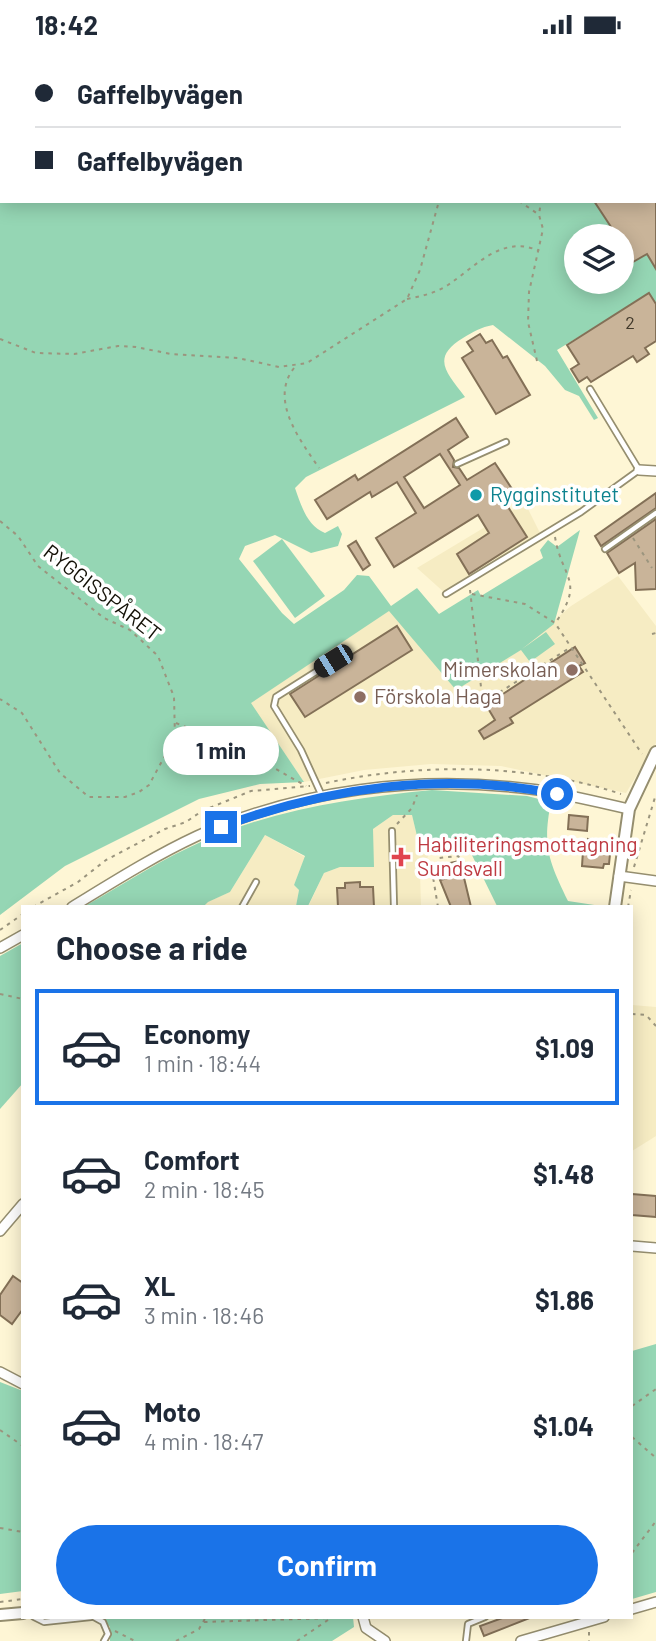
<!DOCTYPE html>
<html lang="en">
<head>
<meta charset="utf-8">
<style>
	body { margin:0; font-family:Barlow,sans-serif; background:#f6f6f7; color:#1f2937; height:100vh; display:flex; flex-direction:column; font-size:26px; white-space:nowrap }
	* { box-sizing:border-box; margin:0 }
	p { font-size:23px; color:#747a83 }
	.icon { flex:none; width:38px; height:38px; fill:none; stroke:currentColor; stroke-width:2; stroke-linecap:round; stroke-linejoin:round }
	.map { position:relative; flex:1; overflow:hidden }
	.sheet { position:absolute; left:21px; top:856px; width:612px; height:714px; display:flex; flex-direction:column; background:#fff; border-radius:0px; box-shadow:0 4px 18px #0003 }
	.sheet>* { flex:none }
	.guide { position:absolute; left:0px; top:0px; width:656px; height:154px; box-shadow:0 4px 18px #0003; display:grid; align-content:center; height:154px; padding:0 35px; background:#fff }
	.buttons { position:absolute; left:564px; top:175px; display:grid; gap:14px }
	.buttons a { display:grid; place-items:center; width:70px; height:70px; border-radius:50%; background:#fff; box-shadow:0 4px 18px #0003; font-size:35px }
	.end { position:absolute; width:32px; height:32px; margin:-16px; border:9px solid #1a73e8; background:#fff; box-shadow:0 0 0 4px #fff }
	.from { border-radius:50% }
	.bubble { position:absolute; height:49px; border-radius:24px; background:#fff; box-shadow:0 4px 18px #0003; font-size:23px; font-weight:700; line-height:49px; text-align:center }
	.car { position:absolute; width:21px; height:42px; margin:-21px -10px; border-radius:9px; box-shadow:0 0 5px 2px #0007; background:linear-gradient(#222 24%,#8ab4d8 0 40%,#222 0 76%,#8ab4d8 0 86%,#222 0) }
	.guide b { display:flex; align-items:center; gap:24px; height:66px; font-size:26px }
	.guide b+b { border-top:2px solid #e0e1e3 }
	.guide i { width:18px; height:18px; background:#1f2937 }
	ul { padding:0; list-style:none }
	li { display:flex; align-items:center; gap:21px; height:116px; margin:0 14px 10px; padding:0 21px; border:4px solid transparent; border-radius:0px }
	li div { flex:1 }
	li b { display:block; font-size:26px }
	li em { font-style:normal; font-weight:700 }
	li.current { border-color:#1a73e8 }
	li>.icon { width:63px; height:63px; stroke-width:1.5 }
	h2 { padding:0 35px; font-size:32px; line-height:84px }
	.cta { display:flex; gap:14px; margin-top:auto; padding:14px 35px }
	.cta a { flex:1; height:80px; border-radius:42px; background:#1a73e8; color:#fff; font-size:28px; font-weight:700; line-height:80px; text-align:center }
	.status { display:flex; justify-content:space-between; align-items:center; height:49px; padding:0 35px; background:#fff; direction:ltr }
	.status svg { height:19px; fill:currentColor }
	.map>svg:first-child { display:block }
	.built { fill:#f6ecc3 }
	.green { fill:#95d6b4 }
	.building { fill:#c9b499; stroke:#837057; stroke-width:2; fill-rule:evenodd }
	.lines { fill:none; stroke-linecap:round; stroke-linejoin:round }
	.service-casing { stroke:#958e6f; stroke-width:8 }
	.minor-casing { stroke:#958e6f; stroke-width:12 }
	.tertiary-casing { stroke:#958e6f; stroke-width:14 }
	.path { stroke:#9b957e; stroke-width:2; stroke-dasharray:3.5 5; stroke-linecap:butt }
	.service { stroke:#fff; stroke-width:4.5 }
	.minor { stroke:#fff; stroke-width:9 }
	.tertiary { stroke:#fff; stroke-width:10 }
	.route { stroke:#1a73e8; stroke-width:9 }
	.culture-dot { fill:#0f9aa8; stroke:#fff; stroke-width:2.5 }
	.education-dot { fill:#8d6e63; stroke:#fff; stroke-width:2.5 }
	.health-dot { fill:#e0444e; stroke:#fff; stroke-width:2.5 }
	.labels { text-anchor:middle; stroke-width:7; stroke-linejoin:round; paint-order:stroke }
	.number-label { font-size:18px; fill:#40382a }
	.culture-label { font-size:21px; fill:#0d838f; stroke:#fff; text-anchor:start }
	.street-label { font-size:21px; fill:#120f05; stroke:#fff }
	.education-label { font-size:21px; fill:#785e54; stroke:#fff; text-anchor:end }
	.health-label { font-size:21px; fill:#be3a42; stroke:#fff; text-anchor:start }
</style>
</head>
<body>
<div class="status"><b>18:42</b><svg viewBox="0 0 49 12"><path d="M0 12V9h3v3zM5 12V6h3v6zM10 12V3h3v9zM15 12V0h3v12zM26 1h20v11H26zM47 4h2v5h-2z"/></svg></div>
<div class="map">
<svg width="656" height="1592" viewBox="0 0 656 1592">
	<rect width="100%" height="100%" fill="#fef6d5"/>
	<g class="built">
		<path d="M525,454l17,34 -96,57 -29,-26z"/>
		<path d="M618,527l38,50v117l-30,50 -125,-27 -70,-2 -67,6 -60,12 -54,-79 139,-93 67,80 63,-39 52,-45z"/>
		<path d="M393,766h19l5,21 16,10 -13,27 1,33 -113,1 16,-34 16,-6 33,-38z"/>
		<path d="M265,786l40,22 -11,28 5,5 -3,16 -92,1 3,-5 23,-10z"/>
		<path d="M632,956l24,2v129l-24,15z"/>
	</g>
	<g class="green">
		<path d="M0,0h594l-592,2v150h592l23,35h-41v46h45v-38l12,18 14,-8 9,15v35l-7,-10 -92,56 41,68 -4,2 -15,-24 -14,-6 -20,-24 -52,-41c-12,2 -20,7 -30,13 -33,20 -16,35 2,59l-159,80 -11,11c6,17 12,38 30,45l13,-7 4,8 -4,12 -27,7 -36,-18 -30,11 -6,13 43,54 12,11 50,-34 13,-15 12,1 22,30 26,-18 22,26 39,-24 3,6 62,-38 -3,-8 8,-10 9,7 23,-17 -26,94 -32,25 24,-17 9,12 -25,18 -9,-12 -65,40 -67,-79 -138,92 53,79 -44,2 -61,15 -134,67 -65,49z"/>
		<path d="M282,490l43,57 -30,22 -42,-57z"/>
		<path d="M432,741l95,6 24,6c-9,45 -2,59 17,99l33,5h-104l-30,-61 -34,1 -16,-10 -5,-21h-19l-20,14 1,38h-34l-16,6 -16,33h-12l3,-16 -5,-5 11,-29 -40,-21 -35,57 -22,10 -4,4h-119c34,-19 67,-41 103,-58 75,-37 161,-50 244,-58z"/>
		<path d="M23,894v140l-23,26v-153z"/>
		<path d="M656,1295v248l-24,7v-248z"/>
		<path d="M0,1333l23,9v200l-23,3z"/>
		<path d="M101,1568h252l1,10 -22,14h-222v-14z"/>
	</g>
	<g class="building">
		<path d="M594,152h62v68l-9,-15 -14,8 -12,-18v-8h-4z"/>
		<path d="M649,244l7,11v37l-11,7 4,6 -12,8 -4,-6 -42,26 -4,-5 -8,5 -8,-13 8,-5 -12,-19z"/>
		<path d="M480,285l6,9 6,-3 11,18 4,-2 23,39 -34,19 -34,-56 11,-7 -6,-9z"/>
		<path d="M456,369l12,19 -20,13 6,10 -1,7 6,1 8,12 28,-17 19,29 -11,7 24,38 -58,37 -12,-20 32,-21 -11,-18 -84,52 -18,-29 40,-25 -19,-31 -25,15 -2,-5 -43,27 -12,-19 40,-25 3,5zM440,405l20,31 -36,23 -20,-31z"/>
		<path d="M656,444v15l-55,38 -6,-10z"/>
		<path d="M656,470v70l-20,1 -1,-27 -16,10 -12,-20z"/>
		<path d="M356,492l14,24 -7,5 -15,-24z"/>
		<path d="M397,577l15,24 -107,67 -15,-23z"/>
		<path d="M575,598l10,16 -6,3 4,6 -73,46 3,5 -29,16 -5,-8 16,-11 -9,-15z"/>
		<path d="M569,766l19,2 -1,14 -19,-2z"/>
		<path d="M588,790l23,5 -2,20h-5l-1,4 -21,-2 1,-15h4z"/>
		<path d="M460,812l11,46h-20l-11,-27 4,-1 -4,-14z"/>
		<path d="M360,833v5h13l1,20h-36l-1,-19h8v-5z"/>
		<path d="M632,1145l24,2v21l-24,-2z"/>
		<path d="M13,1227l10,7v26l-11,15 -12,-9v-20z"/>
		<path d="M505,1568h27l-48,19 -4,-10z"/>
	</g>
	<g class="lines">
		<g class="service-casing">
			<g id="service">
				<path d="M654,111l2,2"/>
				<path d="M457,415l49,-22"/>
				<path d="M605,500l51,-36"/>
				<path d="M446,545l135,-82 58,-42 -49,-81"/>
				<path d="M322,747l-21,-46 -27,-44 2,-9 57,-36"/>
				<path d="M392,782l2,76"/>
				<path d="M242,858l14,-25"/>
				<path d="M34,1568l10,5 47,-5"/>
				<path d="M94,1568l9,5 5,12 -4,7"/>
				<path d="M466,1592l2,-17 17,-7"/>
			</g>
		</g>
		<g class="minor-casing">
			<g id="minor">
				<path d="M639,421l17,1"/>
				<path d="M619,827l37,5"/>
				<path d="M72,858c41,-25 82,-51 125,-71 103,-47 221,-61 333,-47 33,4 66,13 99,20"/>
				<path d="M0,899l23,-13"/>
				<path d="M0,1182l23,-27"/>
				<path d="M632,1197l24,2"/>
				<path d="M0,1323l23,12"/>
				<path d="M632,1560l24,-7"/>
				<path d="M363,1568l3,11 19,13"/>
				<path d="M521,1592l83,-24"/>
			</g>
		</g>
		<g class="tertiary-casing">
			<g id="tertiary">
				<path d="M612,0l1,2"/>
				<path d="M654,56l2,2"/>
				<path d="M615,858l14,-98 27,-57"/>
				<path d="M0,1566l23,-2"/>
			</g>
		</g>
		<g class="path">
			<path d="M216,0l4,2"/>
			<path d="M406,0v2"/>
			<path d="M473,0l5,2"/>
			<path d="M595,2v-2"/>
			<path d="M654,41h2"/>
			<path d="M519,152l19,13"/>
			<path d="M407,250c15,-3 29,-6 41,-14 28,-19 55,-51 91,-34"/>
			<path d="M0,290l36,14 38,1 44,-8 18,1 35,7 67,4 41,9 28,-4 100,-64 13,-29 19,-69"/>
			<path d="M537,312l-9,-39 1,-30 14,-63 -4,-14 2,-14"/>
			<path d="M294,319c-25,32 6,72 25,100"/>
			<path d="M0,472l18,15 20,30 66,52 26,12 28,26 16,41 1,40 -26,48 -10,7 -14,5h-36l-29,-24 -38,-60 -22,-14"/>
			<path d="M555,488c7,42 30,43 1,85"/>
			<path d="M633,489l19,30"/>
			<path d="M470,541l11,97 9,12"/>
			<path d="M472,545l53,10 30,19 87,131"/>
			<path d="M652,585l4,-1"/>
			<path d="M478,657l93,-59"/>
			<path d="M176,674l66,27 64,36"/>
			<path d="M326,734c94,-20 202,-20 295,11"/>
			<path d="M397,775l15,-16 5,-13"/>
			<path d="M634,818l22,-73"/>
			<path d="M33,858l45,-25 28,-22 59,-31 21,-7 16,-11 49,-20 59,-5"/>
			<path d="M438,858l-5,-30 6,-19 19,-2 17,20"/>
			<path d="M628,858l3,-17"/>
			<path d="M0,881l23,-16"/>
			<path d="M0,945l23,5"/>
			<path d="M632,965l14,1 10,11"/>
			<path d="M632,1357l24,-17"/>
			<path d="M0,1381l23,16"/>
			<path d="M632,1388l24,21"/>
			<path d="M0,1479l23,4"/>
			<path d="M632,1504l24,-32"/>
			<path d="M0,1553l23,-3"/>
			<path d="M204,1573l126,-4"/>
			<path d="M115,1582l20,10"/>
			<path d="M589,1583v9"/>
			<path d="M176,1592l23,-12 7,-12"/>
			<path d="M297,1592l31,-21"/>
		</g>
		<use href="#service" class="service"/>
		<use href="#minor" class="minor"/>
		<use href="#tertiary" class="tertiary"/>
	</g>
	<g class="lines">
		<path class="route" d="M221,778c107,-40 223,-56 336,-33"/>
	</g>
	<circle class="culture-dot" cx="476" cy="446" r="7"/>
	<g class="education-dot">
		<circle cx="572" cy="621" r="7"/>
		<circle cx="360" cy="648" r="7"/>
	</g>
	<path class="health-dot" d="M397.5 797.5h7v7h7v7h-7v7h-7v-7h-7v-7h7z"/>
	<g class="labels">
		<g class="number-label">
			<text x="630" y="280">2</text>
		</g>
		<g class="culture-label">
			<text x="490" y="453">Rygginstitutet</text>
		</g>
		<g class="street-label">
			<text transform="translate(102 544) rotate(38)" y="7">RYGGISSPÅRET</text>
		</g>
		<g class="education-label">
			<text x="558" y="628">Mimerskolan</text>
			<text x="374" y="655" text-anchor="start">Förskola Haga</text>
		</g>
		<g class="health-label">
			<text x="417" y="803">Habiliteringsmottagning<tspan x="417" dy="24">Sundsvall</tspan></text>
		</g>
	</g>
</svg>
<div class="buttons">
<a><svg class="icon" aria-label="layers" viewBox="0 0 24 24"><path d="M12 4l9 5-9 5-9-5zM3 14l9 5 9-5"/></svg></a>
</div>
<i class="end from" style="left:557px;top:745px"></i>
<i class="end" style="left:221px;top:778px"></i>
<div class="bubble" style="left:163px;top:677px;width:116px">1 min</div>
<i class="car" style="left:333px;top:612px;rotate:238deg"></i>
<div class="guide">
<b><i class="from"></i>Gaffelbyvägen</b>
<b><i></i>Gaffelbyvägen</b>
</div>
<section class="sheet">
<h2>Choose a ride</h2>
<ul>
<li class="current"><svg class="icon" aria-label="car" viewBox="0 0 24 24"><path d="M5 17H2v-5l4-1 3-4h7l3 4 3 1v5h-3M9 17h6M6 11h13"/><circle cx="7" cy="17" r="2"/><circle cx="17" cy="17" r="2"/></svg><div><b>Economy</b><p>1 min · 18:44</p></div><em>$1.09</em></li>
<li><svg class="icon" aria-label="car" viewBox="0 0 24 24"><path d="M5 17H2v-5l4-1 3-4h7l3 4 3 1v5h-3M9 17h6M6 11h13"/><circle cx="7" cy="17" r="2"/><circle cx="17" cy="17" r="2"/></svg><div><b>Comfort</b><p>2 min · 18:45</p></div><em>$1.48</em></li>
<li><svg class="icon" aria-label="car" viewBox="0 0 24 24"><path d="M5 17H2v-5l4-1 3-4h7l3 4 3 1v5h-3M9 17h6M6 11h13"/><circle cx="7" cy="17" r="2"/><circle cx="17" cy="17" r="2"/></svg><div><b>XL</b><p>3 min · 18:46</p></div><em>$1.86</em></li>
<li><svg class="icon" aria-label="car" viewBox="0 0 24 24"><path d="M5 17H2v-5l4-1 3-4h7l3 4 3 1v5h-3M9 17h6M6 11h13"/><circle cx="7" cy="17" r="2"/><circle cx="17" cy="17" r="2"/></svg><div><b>Moto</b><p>4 min · 18:47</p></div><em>$1.04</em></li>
</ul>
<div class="cta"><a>Confirm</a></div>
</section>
</div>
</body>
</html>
